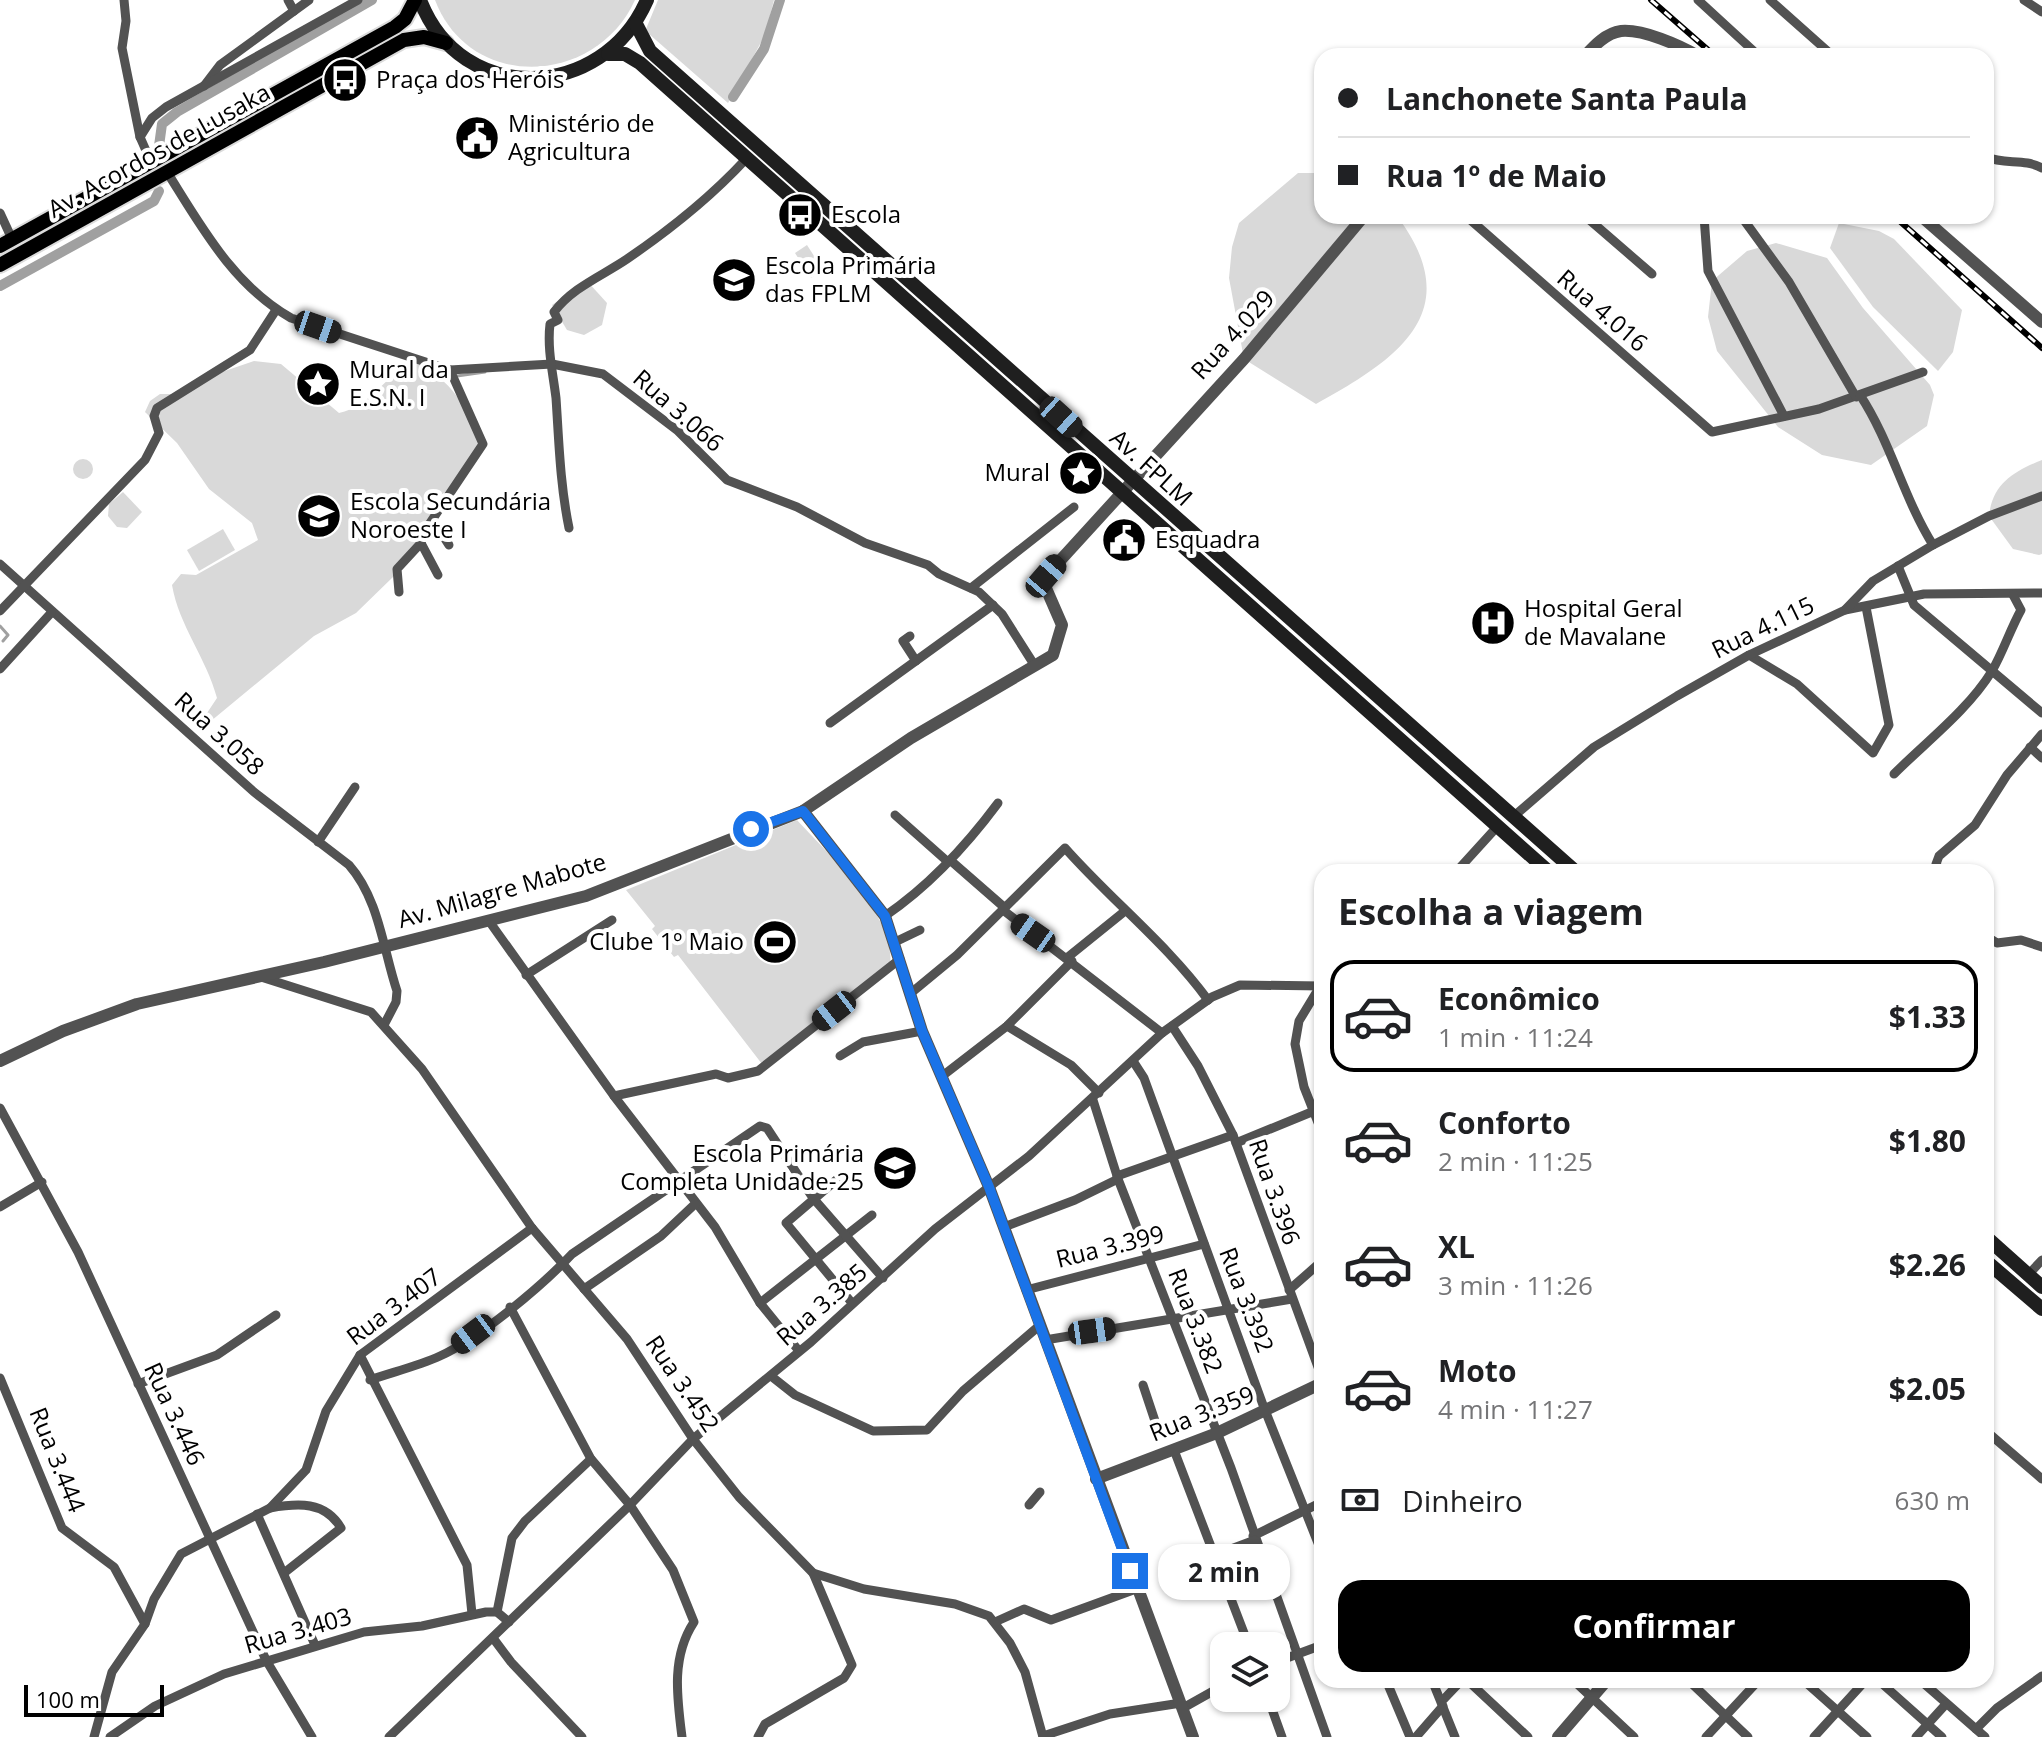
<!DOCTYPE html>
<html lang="pt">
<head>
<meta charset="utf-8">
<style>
	body { margin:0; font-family:"Open Sans",sans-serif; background:#f2f2f2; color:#202124; height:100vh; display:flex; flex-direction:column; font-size:30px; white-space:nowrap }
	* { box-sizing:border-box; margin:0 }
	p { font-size:26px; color:#757577 }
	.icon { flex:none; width:44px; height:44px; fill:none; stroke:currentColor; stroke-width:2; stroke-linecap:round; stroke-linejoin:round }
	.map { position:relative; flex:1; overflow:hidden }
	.details { position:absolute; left:1314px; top:864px; width:680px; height:824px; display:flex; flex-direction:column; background:#fff; border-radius:24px; box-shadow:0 2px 6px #0004 }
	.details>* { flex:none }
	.banner { position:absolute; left:1314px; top:48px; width:680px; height:176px; border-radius:24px; box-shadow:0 2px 6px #0004; display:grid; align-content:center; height:176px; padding:0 24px; background:#fff }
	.buttons { position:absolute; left:1210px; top:1632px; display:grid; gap:16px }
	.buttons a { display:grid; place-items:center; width:80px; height:80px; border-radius:16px; background:#fff; box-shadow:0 2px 6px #0004; font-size:40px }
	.scale { position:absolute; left:24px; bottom:20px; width:140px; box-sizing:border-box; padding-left:8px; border:4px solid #000; border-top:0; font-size:22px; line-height:28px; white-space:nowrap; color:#000; -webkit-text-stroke:6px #fff; paint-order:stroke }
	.end { position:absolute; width:36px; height:36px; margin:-18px; border:10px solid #1a73e8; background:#fff; box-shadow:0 0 0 4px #fff }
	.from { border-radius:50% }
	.bubble { position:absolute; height:56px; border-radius:24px; background:#fff; box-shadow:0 2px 6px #0004; font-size:26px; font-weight:700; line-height:56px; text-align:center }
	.car { position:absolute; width:24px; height:48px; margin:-24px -12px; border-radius:10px; box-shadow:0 0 6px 2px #0007; background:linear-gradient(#222 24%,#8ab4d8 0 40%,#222 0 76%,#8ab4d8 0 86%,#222 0) }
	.banner b { display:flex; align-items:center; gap:28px; height:76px; font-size:30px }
	.banner b+b { border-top:2px solid #e0e0e0 }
	.banner i { width:20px; height:20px; background:#202124 }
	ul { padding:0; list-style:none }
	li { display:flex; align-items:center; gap:24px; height:112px; margin:0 16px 12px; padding:0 8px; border:4px solid transparent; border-radius:24px }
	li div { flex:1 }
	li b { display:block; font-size:30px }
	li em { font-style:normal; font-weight:700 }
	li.active { border-color:#000 }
	li>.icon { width:72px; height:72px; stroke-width:1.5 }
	h2 { padding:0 24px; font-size:36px; line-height:96px }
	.pay { display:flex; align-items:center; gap:20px; height:88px; padding:0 24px; font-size:30px }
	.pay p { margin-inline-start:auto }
	.primary-button { display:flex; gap:16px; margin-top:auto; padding:16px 24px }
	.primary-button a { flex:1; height:92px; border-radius:24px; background:#000; color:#fff; font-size:32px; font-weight:700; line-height:92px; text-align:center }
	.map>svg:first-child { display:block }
	.green { fill:#d9d9d9 }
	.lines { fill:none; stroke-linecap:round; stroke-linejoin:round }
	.stream { stroke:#a0a0a0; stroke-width:3 }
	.canal { stroke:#a0a0a0; stroke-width:10 }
	.primary-casing { stroke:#dbdbdb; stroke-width:18 }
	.minor { stroke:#525252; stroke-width:9 }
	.tertiary { stroke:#525252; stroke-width:12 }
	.secondary { stroke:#1f1f1f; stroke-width:14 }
	.primary { stroke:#000; stroke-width:14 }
	.rail-casing { stroke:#000; stroke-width:6 }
	.rail { stroke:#fff; stroke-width:3; stroke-dasharray:9; stroke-linecap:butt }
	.route { stroke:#1a73e8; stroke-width:10 }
	.labels { text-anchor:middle; stroke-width:8; stroke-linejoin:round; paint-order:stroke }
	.poi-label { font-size:24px; fill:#000; stroke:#fff; text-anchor:start }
	.street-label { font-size:24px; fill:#000; stroke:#fff }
</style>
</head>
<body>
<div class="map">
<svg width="2042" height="1737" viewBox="0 0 2042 1737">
	<rect width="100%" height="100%" fill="#fff"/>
	<g class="green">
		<path d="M435,0h200c-39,86 -165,92 -200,0z"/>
		<path d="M658,0h116l-9,35 -37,68 -79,-69 -3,-5z"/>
		<path d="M1298,173h24v43h75c72,96 0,143 -81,188l-72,-45 -15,-81 3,-31 7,-24z"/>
		<path d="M1839,223l40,8 15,8 68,71 -9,42 -15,19 -65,-64 -43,-59z"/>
		<path d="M1776,243l51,15 36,50 67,77 4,10 -7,31 -56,39 -49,-10 -44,-28 -61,-76 -9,-34 4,-36 35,-30z"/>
		<path d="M807,245l16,25 -12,8 -16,-25z"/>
		<path d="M587,281l20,22 -5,22 -18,10 -17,-5 -15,-25z"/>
		<path d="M254,361l27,3 58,49c31,-6 46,-38 74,-51 37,15 58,48 68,86l-88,129 -37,36 -42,23 -103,85 -4,-8 10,-15c-11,-41 -38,-72 -45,-113l9,-11 15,1 62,-35 -6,-17 -43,-34 -32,-46 -32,-31 5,-11 10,-7h23l36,-21z"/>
		<circle cx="83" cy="469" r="10"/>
		<path d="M2042,460v94l-3,1 -26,-6 -24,-33c3,-32 25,-45 53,-56z"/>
		<path d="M123,492l19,20 -15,16 -10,-1 -9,-11 1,-12z"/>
		<path d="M223,529l12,21 -36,21 -12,-21z"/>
		<path d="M797,820c29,32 100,96 93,144l-128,100 -84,-109 -4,2 -22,-28 3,-3 -29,-36z"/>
	</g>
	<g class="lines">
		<g class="stream">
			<path d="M159,146l3,-22 15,-12 195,-112"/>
			<path d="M457,376l28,-4"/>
			<path d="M0,626l8,9 -5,6"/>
		</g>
		<g class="canal">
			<path d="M733,97l31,-48 16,-49"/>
			<path d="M159,146l3,-22 15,-12 195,-112"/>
			<path d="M0,286l154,-85 5,-10"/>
		</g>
		<g class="primary-casing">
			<g id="primary">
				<path d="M0,246l395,-219 10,-8 10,-19"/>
				<path d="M0,265l404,-225 20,-3 22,6"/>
			</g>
		</g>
		<g class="minor">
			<path d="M124,0l2,21 -4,27 18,89"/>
			<path d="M288,0l6,11"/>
			<path d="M1698,0l61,56"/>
			<path d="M1770,0l63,56"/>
			<path d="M2024,0l18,12"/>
			<path d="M204,86l16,-21 89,-65"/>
			<path d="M1986,157c19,8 38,1 56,11"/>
			<path d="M151,162l-11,-25 12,-19 14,-11 192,-107"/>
			<path d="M167,172c34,54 66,113 124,146l159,52 102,-6 51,10 75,57 49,49 70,27 68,36 63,22 11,9 40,18 23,22 33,52"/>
			<path d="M0,213l12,26"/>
			<path d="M1466,216l246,216 107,-23 104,-37"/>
			<path d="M1585,216l67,58"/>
			<path d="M1704,216l4,55 76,145"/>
			<path d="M1741,216l48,66 67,115"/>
			<path d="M1860,395c31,47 43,102 73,150"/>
			<path d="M433,520l16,25"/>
			<path d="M569,528c-9,-44 -10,-86 -13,-130 -3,-25 -9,-49 -6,-74l8,-4 -4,-8c19,-25 48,-36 73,-53 44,-30 83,-61 119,-100"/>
			<path d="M421,543l17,32"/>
			<path d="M0,564l254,228 95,73c30,34 34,84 48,126l-1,11 -12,23"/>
			<path d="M1898,566l16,39 128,108"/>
			<path d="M971,588l103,-81"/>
			<path d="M399,592l-2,-23 24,-26 1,-8 61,-91 -33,-74"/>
			<path d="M1845,610l79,-16 118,-1"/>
			<path d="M0,611l145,-151 14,-27 -5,-17 3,-8 93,-58 26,-40"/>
			<path d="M910,636l-7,5 13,20"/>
			<path d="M1749,655l48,29 76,69 16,-28 -23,-118"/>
			<path d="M0,669l51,-56"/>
			<path d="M830,723l163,-118"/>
			<path d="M2030,747l12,11"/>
			<path d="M1894,774c32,-32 74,-64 98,-103 11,-19 18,-41 29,-61l-8,-15"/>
			<path d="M895,815l53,47"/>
			<path d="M1513,817l81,-70 83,-51 72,-41 96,-45 28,-29 60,-36 56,-29 53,-20"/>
			<path d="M318,842l37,-55"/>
			<path d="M950,860l55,48"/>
			<path d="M1456,872l40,-44"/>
			<path d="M1941,872l-5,-8 3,-8 36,-31 32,-50 35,-41"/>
			<path d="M1003,910l159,123"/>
			<path d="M885,916c44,-30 81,-70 113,-113"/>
			<path d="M489,921l125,175 101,131 45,76 39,48"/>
			<path d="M1986,936l11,7 24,-3 21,7"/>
			<path d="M895,942l25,-12"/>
			<path d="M1068,957l57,-46"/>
			<path d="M526,975l86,-55"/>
			<path d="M261,977l110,35 51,57 110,159 95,111 66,100 46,58 74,76 51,16 91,15 34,12 21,27 15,29 18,65"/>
			<path d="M1319,988l-20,33 -4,23 9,43 15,38 3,28"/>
			<path d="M911,993l46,-38 108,-107c47,53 102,96 143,152"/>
			<path d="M1007,1026l64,39 28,28"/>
			<path d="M1172,1026l26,40 35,69 89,243"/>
			<path d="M840,1056l23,-14 59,-11"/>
			<path d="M1133,1061l11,17 119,327 59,148"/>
			<path d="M941,1077l66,-51 65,-65"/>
			<path d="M614,1096l102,-22 12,4 30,-7 142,-112"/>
			<path d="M1093,1100l25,79 113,289 96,269"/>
			<path d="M0,1108l78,144 188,408 46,77"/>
			<path d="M1236,1143l78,-32"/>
			<path d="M841,1176l-55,47 66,80"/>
			<path d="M1117,1176l116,-41"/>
			<path d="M0,1207l42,-25"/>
			<path d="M1004,1227l71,-27 43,-21"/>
			<path d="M2028,1275l14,-15"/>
			<path d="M584,1289l77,-53 34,-32"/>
			<path d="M1026,1290l178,-46"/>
			<path d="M1289,1290l33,-29"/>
			<path d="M760,1303l112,-88"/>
			<path d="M510,1307l81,152 39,46 43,65 21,52c-23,35 -17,75 -12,115"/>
			<path d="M1045,1340l247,-41"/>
			<path d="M360,1355l107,210 5,49"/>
			<path d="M771,1376l24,19 78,36 54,-1 36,-39 76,-65"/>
			<path d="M0,1378l62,150 52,39 31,57"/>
			<path d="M370,1380c23,-8 48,-14 70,-24 40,-18 102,-70 132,-102l188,-128 7,2 46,70 70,80"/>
			<path d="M138,1384l79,-29 59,-40"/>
			<path d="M1143,1385l13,39"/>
			<path d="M1986,1431l56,48"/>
			<path d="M1174,1450l75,196"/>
			<path d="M1029,1505l11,-13"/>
			<path d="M270,1508c28,-5 55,-7 71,20l-57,45"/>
			<path d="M257,1514l58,131"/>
			<path d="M1253,1536l69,-34"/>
			<path d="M1215,1555l40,-15"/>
			<path d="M497,1612l15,-74 13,-17 66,-62"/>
			<path d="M995,1622l29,-13 27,11 85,-31"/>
			<path d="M493,1638l18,24 71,75"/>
			<path d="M1276,1662l46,-17"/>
			<path d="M1386,1680l24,57"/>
			<path d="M1432,1680l23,57"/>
			<path d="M1467,1680l61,57"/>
			<path d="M1573,1680l61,57"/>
			<path d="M1688,1680l60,57"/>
			<path d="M1803,1680l64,57"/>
			<path d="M1878,1680l64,57"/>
			<path d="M1920,1680l65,57"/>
			<path d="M1268,1698l14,39"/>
			<path d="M1442,1701l20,-21"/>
			<path d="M1183,1708l41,-23"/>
			<path d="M1976,1729l21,-21 45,-32"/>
			<path d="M1043,1736l67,-22 71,-11"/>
			<path d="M94,1737l18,-65 33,-48 9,-25 27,-45 89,-46 36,-38 20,-59 34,-56 172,-127"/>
			<path d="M110,1737l45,-31 69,-32 140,-42 58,-6 64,-14h11l12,10"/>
			<path d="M389,1737l241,-232 63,-66 118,-97 124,-113 94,-73 133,-123 50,-36 28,-12 82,1"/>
			<path d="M758,1737l7,-13 79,-46 8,-13 -39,-92"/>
			<path d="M1416,1737l27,-31"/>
			<path d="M1706,1737l53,-57"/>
			<path d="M1814,1737l52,-57"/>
			<path d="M1916,1737l30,-33"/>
		</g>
		<g class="tertiary">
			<path d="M1585,56c9,-10 21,-23 36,-25 22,-2 58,14 77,25"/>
			<path d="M1921,216l121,106"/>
			<path d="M803,811l82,105 37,115 67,156 204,550"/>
			<path d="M0,1061l63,-30 74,-27 187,-42 262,-66 217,-85 108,-73 142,-83 9,-30 -17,-39 1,-10 198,-217 120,-143"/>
			<path d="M1096,1479l121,-46 105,-50"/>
			<path d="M1558,1737l49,-57"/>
		</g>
		<g class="secondary">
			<path d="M420,0c41,107 183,101 227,0"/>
			<path d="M636,24l14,27 926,821"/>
			<path d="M608,54h17l15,9 909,809"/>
			<path d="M1986,1237l56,50"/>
			<path d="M1986,1261l56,48"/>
		</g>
		<use href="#primary" class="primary"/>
		<g class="rail-casing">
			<g id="rail">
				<path d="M1651,0l64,56"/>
				<path d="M1894,216l148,132"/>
			</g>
		</g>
		<use href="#rail" class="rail"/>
	</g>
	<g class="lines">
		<path class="route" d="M751,829l52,-18 82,105 37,115 67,156 141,384"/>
	</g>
	<defs>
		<g id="bus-disc" transform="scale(2.3)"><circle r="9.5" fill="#000" stroke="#fff"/><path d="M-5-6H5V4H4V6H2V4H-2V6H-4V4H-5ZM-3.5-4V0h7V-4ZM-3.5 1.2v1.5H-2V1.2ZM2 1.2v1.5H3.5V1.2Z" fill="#fff"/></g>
		<g id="civic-disc" transform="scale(2.3)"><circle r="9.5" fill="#000" stroke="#fff"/><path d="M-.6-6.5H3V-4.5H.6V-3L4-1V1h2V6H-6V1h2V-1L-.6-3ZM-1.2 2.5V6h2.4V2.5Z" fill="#fff"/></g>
		<g id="school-disc" transform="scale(2.3)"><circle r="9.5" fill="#000" stroke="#fff"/><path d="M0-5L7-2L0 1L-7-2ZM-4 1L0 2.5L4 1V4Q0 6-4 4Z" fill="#fff"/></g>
		<g id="sight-disc" transform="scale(2.3)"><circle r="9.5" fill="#000" stroke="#fff"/><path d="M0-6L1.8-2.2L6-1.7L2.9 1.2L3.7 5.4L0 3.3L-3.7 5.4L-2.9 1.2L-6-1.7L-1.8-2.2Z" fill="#fff"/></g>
		<g id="hospital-disc" transform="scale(2.3)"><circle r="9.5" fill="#000" stroke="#fff"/><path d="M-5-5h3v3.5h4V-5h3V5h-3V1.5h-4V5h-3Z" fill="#fff"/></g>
		<g id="stadium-disc" transform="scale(2.3)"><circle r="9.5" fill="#000" stroke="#fff"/><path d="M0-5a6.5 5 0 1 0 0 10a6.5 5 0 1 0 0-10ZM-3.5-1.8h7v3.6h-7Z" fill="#fff"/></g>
	</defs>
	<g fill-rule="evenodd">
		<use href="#bus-disc" x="345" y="80"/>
		<use href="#civic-disc" x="477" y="138"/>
		<use href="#bus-disc" x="800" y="215"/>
		<use href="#school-disc" x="734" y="280"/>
		<use href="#sight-disc" x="318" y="384"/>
		<use href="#sight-disc" x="1081" y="473"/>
		<use href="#school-disc" x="319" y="516"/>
		<use href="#civic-disc" x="1124" y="540"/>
		<use href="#hospital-disc" x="1493" y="623"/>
		<use href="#stadium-disc" x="775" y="942"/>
		<use href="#school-disc" x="895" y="1168"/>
	</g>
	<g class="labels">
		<g class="poi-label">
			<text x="376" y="88">Praça dos Heróis</text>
			<text x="508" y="132">Ministério de<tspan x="508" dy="28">Agricultura</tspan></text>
			<text x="831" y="223">Escola</text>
			<text x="765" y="274">Escola Primária<tspan x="765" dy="28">das FPLM</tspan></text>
			<text x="349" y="378">Mural da<tspan x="349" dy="28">E.S.N. I</tspan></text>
			<text x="1050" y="481" text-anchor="end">Mural</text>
			<text x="350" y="510">Escola Secundária<tspan x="350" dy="28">Noroeste I</tspan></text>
			<text x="1155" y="548">Esquadra</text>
			<text x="1524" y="617">Hospital Geral<tspan x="1524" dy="28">de Mavalane</tspan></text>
			<text x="744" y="950" text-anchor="end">Clube 1º Maio</text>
			<text x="864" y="1162" text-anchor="end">Escola Primária<tspan x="864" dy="28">Completa Unidade-25</tspan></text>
		</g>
		<g class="street-label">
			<text transform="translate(159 151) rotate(-29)" y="8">Av. Acordos de Lusaka</text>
			<text transform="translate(1602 311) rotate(41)" y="8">Rua 4.016</text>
			<text transform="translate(1233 335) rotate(-48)" y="8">Rua 4.029</text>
			<text transform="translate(678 411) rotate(41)" y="8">Rua 3.066</text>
			<text transform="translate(1151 468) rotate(42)" y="8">Av. FPLM</text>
			<text transform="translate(1763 628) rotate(-26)" y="8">Rua 4.115</text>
			<text transform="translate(219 734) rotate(42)" y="8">Rua 3.058</text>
			<text transform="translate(502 891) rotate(-16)" y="8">Av. Milagre Mabote</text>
			<text transform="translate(1274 1192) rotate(71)" y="8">Rua 3.396</text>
			<text transform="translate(1110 1247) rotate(-14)" y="8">Rua 3.399</text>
			<text transform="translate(1246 1300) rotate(69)" y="8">Rua 3.392</text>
			<text transform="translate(822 1305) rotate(-41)" y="8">Rua 3.385</text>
			<text transform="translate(394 1307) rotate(-37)" y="8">Rua 3.407</text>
			<text transform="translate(1195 1321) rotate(69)" y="8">Rua 3.382</text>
			<text transform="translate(682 1384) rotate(56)" y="8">Rua 3.452</text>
			<text transform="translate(174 1414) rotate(65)" y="8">Rua 3.446</text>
			<text transform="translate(1202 1414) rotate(-22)" y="8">Rua 3.359</text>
			<text transform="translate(57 1460) rotate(68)" y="8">Rua 3.444</text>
			<text transform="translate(298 1631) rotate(-16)" y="8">Rua 3.403</text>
		</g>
	</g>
</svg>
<div class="buttons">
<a><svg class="icon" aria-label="layers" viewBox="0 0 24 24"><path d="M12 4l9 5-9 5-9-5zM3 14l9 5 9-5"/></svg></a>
</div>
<div class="scale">100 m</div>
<i class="end from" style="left:751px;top:829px"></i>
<i class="end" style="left:1130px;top:1571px"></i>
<div class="bubble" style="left:1158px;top:1544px;width:132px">2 min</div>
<i class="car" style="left:318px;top:327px;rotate:109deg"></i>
<i class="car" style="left:1061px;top:417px;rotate:132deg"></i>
<i class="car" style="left:1046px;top:576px;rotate:41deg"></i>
<i class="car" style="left:1033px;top:933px;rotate:305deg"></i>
<i class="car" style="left:834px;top:1011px;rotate:232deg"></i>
<i class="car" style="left:1092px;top:1331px;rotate:82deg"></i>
<i class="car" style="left:473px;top:1334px;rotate:233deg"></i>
<div class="banner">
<b><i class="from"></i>Lanchonete Santa Paula</b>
<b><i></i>Rua 1º de Maio</b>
</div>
<section class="details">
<h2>Escolha a viagem</h2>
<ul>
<li class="active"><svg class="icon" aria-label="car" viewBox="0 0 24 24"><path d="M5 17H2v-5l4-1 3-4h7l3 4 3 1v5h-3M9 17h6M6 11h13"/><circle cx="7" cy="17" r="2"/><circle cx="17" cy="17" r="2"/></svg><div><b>Econômico</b><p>1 min · 11:24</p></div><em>$1.33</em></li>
<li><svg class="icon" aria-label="car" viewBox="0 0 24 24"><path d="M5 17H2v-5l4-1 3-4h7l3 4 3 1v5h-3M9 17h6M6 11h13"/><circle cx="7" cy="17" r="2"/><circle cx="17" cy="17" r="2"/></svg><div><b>Conforto</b><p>2 min · 11:25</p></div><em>$1.80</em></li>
<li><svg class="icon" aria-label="car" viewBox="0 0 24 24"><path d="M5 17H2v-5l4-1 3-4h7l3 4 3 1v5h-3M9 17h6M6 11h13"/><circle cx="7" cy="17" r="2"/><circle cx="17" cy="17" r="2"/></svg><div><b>XL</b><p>3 min · 11:26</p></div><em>$2.26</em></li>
<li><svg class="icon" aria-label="car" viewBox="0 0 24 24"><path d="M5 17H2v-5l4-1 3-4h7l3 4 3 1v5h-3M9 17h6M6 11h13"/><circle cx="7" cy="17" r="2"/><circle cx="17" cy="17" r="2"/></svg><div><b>Moto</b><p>4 min · 11:27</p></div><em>$2.05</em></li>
</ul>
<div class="pay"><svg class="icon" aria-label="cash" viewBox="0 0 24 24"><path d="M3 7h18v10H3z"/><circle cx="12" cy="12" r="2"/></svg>Dinheiro<p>630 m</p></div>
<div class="primary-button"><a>Confirmar</a></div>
</section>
</div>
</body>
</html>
